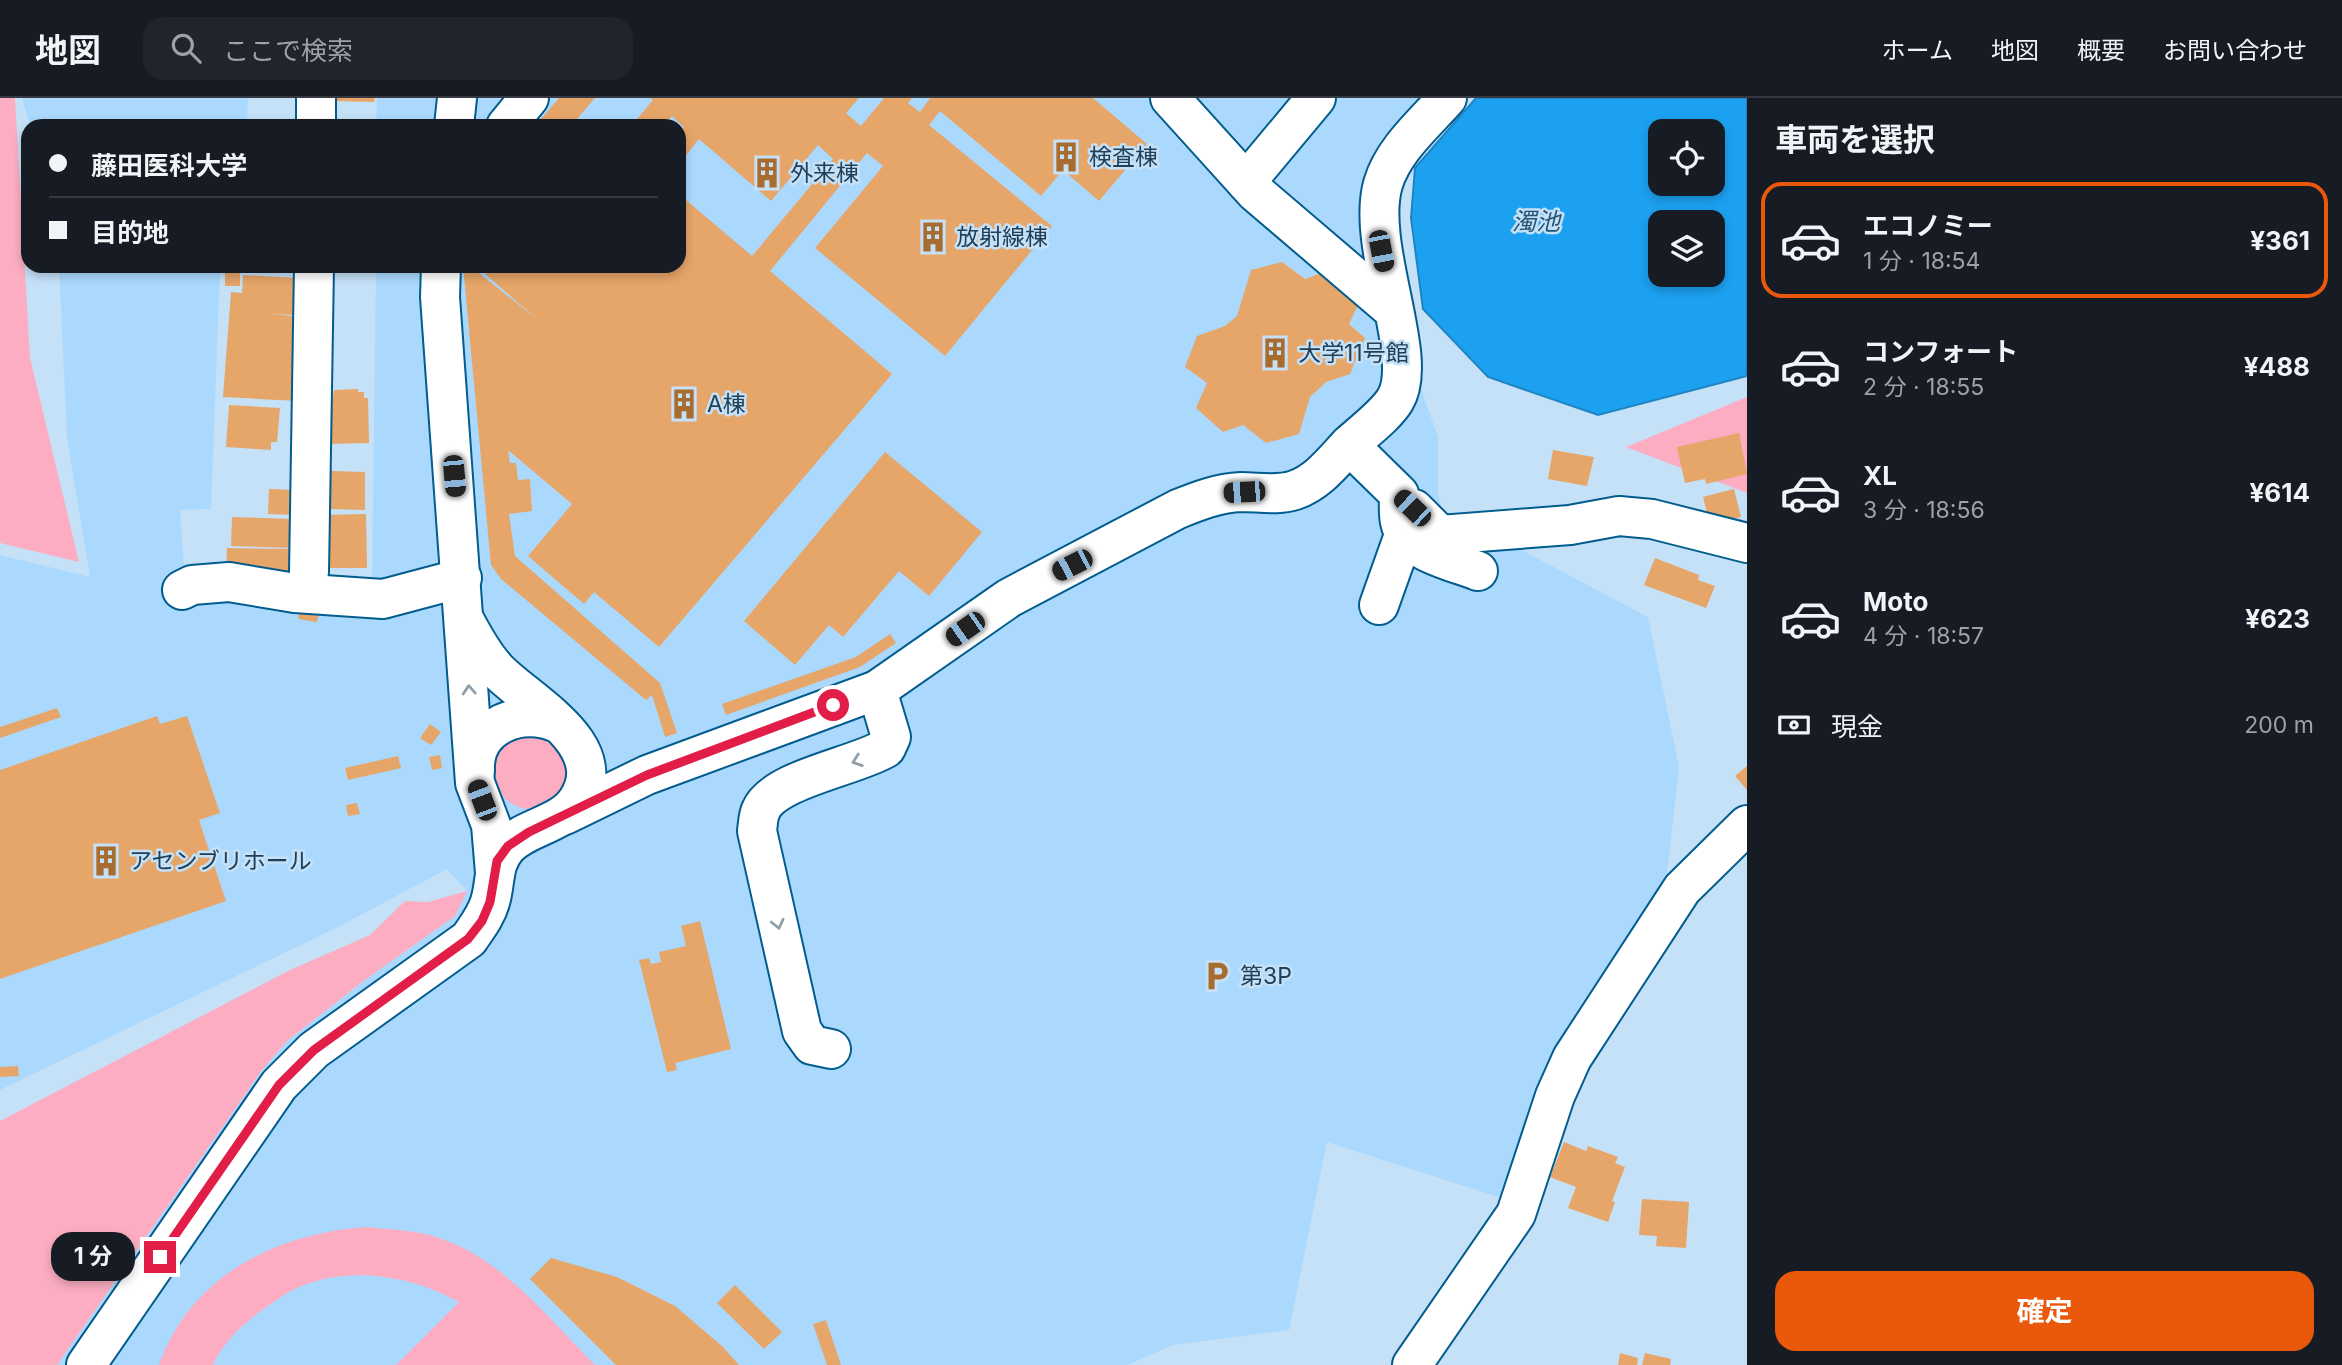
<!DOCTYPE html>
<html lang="ja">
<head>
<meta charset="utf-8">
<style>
	body { margin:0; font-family:Inter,"Noto Sans JP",sans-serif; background:#20242c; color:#f1f3f6; height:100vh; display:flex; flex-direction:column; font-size:26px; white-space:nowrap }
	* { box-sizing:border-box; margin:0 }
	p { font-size:23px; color:#9ea1a6 }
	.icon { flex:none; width:38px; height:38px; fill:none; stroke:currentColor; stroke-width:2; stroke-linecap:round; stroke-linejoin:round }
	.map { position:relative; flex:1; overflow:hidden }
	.panel { display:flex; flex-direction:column; background:#171b24; width:595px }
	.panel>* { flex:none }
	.top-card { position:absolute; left:21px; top:21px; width:665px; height:154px; border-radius:21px; box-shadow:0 4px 10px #0003; display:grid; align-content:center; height:154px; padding:0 28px; background:#171b24 }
	.buttons { position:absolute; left:1648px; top:21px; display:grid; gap:14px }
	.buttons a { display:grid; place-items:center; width:77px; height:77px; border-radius:14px; background:#171b24; box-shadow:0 4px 10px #0003; font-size:35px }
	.end { position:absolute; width:32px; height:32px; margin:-16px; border:9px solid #e11d48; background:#fff; box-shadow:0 0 0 4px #fff }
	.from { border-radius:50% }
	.bubble { position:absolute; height:49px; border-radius:21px; background:#171b24; box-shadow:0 4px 10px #0003; font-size:23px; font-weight:700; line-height:49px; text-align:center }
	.car { position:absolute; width:21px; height:42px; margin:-21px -10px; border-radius:9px; box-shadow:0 0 5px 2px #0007; background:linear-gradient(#222 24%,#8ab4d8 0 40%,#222 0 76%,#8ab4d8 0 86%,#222 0) }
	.top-card b { display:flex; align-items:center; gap:24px; height:66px; font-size:26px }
	.top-card b+b { border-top:2px solid #363941 }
	.top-card i { width:18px; height:18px; background:#f1f3f6 }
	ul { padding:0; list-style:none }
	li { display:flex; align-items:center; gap:21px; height:116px; margin:0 14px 10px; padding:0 14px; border:4px solid transparent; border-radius:21px }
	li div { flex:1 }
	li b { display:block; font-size:26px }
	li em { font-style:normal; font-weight:700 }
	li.on { border-color:#ea580c }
	li>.icon { width:63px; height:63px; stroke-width:1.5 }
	h2 { padding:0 28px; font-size:32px; line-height:84px }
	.pay { display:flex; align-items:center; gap:18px; height:77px; padding:0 28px; font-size:26px }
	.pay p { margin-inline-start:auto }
	.primary-button { display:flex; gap:14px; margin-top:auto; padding:14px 28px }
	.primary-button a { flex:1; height:80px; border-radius:21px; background:#ea580c; color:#fff; font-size:28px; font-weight:700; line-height:80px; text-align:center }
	header { display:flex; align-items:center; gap:42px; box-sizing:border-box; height:98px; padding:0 35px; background:#171b24; border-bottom:2px solid #363941 }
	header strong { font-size:33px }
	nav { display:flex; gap:38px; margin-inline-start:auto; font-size:24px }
	.search { width:490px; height:63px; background:#20242c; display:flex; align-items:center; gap:18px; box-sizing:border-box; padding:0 24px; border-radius:21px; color:#9ea1a6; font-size:26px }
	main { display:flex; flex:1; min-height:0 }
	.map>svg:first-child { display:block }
	.built { fill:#abd9fe }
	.green { fill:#fcadc1 }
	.water { fill:#1ca1f0; stroke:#1e84c2; stroke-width:2; fill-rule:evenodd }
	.building { fill:#e6a569 }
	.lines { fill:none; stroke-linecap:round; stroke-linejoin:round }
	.minor-casing { stroke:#025c8d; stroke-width:42 }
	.minor { stroke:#fff; stroke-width:38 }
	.oneway { stroke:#90a0ab }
	.route { stroke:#e11d48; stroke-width:9 }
	.labels { text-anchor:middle; stroke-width:5; stroke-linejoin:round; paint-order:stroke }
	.poi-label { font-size:23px; fill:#214057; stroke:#c5e1f8; text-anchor:start }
	.water-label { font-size:24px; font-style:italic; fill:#255374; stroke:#c5e1f8 }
</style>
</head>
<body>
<header>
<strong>地図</strong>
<div class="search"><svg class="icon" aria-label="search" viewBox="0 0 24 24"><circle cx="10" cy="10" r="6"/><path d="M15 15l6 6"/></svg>ここで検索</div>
<nav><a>ホーム</a><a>地図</a><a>概要</a><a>お問い合わせ</a></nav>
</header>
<main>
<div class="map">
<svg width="1747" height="1267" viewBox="0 0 1747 1267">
	<rect width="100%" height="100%" fill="#c5e1f8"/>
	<g class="built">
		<path d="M22,0h226l-1,28h-217z"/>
		<path d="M377,0h1053l-68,122 76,217v55l11,52 63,1 136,72 31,150 -15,135 -150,300 -187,-60 -38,188 -116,15 -46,20h-1070l205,-295 25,-29 75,-59 93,-66 12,-25 -20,-22 -111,59 -336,162v-535l90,22 -23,-139 -8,-172h161l-9,243 -31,1 4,58 188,21 4,-323h303v-140h-303z"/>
	</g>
	<g class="green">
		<path d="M0,0h15l15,260 49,204 -79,-19z"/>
		<path d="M1747,299v96l-121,-46z"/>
		<path d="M514,636l39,3 17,35c-3,7 -6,20 -11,25 -30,31 -80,-3 -64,-43 3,-7 13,-14 19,-20z"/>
		<path d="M467,793l-12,25 -93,66 -75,59 -25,29 -205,295h-57v-244l290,-151 80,-35 35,-34 23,1z"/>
		<path d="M367,1129c19,2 40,3 59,7 72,18 119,81 169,131h-199l63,-63c-46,-26 -109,-37 -160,-15 -14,6 -28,17 -41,26 -18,14 -35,30 -45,52h-54c32,-90 118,-132 208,-138z"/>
	</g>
	<path class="water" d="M1476,0h271v278l-149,39 -110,-38 -65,-68 -12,-91 4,-50zM1661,33h52v53h-52zM1661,124h52v53h-52z"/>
	<g class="building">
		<path d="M333,0h42l-1,4 -41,-1z"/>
		<path d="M559,0h36l-24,28h-36z"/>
		<path d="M650,0h209l-13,15 15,13 23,-28h28l-4,5 12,9 10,-14h163l54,46 -48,57 -36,-31 -22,26 -101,-85 -11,14 123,101 -107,130 -130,-108 68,-82 -16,-13 -97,118 122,103 -233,273 -65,-55 -10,12 -56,-48 44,-52 -64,-54 2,13h6l2,17 12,-1 2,32 -23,3 6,42 145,127 17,50 -12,4 -13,-42 -6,5 -145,-121 -10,-14 -28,-299h13l-2,3 64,51 -53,-46 7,-8h187v-72l73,62 81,-97 -15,-14 -47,56 -72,-62 -20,25v-31l5,-6 -12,-11 -7,10h-34l22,-26z"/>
		<path d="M1282,164l23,17 24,-9 31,31 -11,23 16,14 -15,36 -24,8 -16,15 -11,37 -33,9 -23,-18 -20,7 -27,-24 11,-25 -22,-16 12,-31 28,-10 12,-10 14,-46z"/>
		<rect x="225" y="168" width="15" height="20"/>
		<path d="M243,177l55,3 -2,37 -26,-1 35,3 -7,84 -75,-4 8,-105 11,1z"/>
		<path d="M358,291v3h6v6h4l1,45 -44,1 4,-51h5v-3z"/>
		<path d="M229,307l51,3 -3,34h-6v8l-45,-3z"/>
		<path d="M1739,335l8,41 -41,10 -1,-5 -20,4 -8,-36z"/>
		<path d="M1553,352l41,7 -7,29 -39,-7z"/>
		<path d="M885,354l97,80 -53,64 -30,-25 -56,66 -14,-12 -34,40 -51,-44z"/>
		<path d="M331,373l34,1v38l-35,-1z"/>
		<path d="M269,391l27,1 -1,25 -27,-1z"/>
		<path d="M1734,391l7,28 -31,7 -7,-27z"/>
		<path d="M366,416l1,54h-44v-53z"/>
		<path d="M232,419l61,2 -1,29 -61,-2z"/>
		<path d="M227,450l67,1v28l-68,-2z"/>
		<path d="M1655,460l44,17 -1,5 17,6 -9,22 -62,-23z"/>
		<path d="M301,505l19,3 -3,16 -19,-3z"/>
		<path d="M890,536l6,9 -36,24 -134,48 -4,-11 134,-47z"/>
		<path d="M57,610l4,9 -61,21v-11z"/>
		<path d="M157,618l3,8 27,-8 33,97 -21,7 27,81 -226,78v-209z"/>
		<path d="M430,626l11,8 -10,13 -11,-7z"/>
		<path d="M440,657l2,13 -10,2 -3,-13z"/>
		<path d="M398,658l3,12 -53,12 -3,-12z"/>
		<path d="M1747,668v24l-12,-14z"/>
		<path d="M357,705l3,11 -12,2 -2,-11z"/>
		<path d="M700,823l31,128 -56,14 2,7 -10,2 -28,-112 10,-2 2,6 10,-2 -2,-10 27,-6 -5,-20z"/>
		<path d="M18,968l1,10 -19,1v-10z"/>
		<path d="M1564,1044l22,9 2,-5 30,11 -3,6 10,4 -13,34 3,1 -7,20 -40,-14 8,-21 -26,-10z"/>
		<path d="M1642,1101l47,3 -3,46 -30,-2 1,-10 -18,-1z"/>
		<path d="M100,1154l11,6 -10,17 -10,-6z"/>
		<path d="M551,1160l66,19 58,29 47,40 17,19h-123l-86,-86z"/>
		<path d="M735,1187l47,47 -18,17 -47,-46z"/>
		<path d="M826,1222l15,45h-14l-14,-41z"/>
		<path d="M1620,1255l18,5 -1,7h-19z"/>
		<path d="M1645,1255l26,6 -1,6h-28z"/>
	</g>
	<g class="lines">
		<g class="minor-casing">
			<g id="minor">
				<path d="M1170,0l85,94 137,117"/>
				<path d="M316,28v-28"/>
				<path d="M454,28l3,-28"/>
				<path d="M506,28l23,-28"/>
				<path d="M1246,84l70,-84"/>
				<path d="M441,168l-1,31 35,486 16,42 4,48"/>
				<path d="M1349,347c15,-14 36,-29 46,-45 26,-42 -30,-154 -12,-216 10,-34 41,-60 64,-86"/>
				<path d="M1414,411l26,26 130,-10 49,-9 33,3 95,24"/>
				<path d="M309,474l5,-306"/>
				<path d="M182,492l10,-5 37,-3 66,11 88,6 79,-21"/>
				<path d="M1379,507l26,-73"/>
				<path d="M475,672c-2,-45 47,-63 82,-47"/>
				<path d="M565,717l82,-40 230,-85 132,-92 169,-89c20,-8 40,-16 63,-17 18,0 37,4 54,-2 23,-8 38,-28 54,-45l50,49c0,9 -1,20 1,28 7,31 53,39 78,49"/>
				<path d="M831,951l-19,-4 -10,-14 -45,-200c1,-7 1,-15 4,-21 13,-31 96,-44 125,-62l5,-11 -14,-47"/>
				<path d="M86,1267l193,-280 35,-35 155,-111c8,-12 17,-23 21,-37 6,-19 2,-38 17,-55 19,-21 53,-21 70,-46 37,-56 -48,-98 -80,-131 -13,-14 -23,-32 -32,-49"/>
				<path d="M1412,1267l104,-151 39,-118 17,-38 110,-169 65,-64"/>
			</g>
		</g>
		<use href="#minor" class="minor"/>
	</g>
	<defs><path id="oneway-chevron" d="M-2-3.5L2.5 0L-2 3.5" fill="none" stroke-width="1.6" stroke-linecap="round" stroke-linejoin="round" transform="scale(1.75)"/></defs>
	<g class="oneway">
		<use href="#oneway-chevron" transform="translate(469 592) rotate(-94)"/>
		<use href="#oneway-chevron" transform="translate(857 663) rotate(161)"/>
		<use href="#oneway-chevron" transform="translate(778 826) rotate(77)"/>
	</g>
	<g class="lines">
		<path class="route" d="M160,1159l119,-172 35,-35 154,-111 14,-18 8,-19 7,-41 11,-15 21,-14 118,-57 186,-70"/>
	</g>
	<defs>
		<g id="building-bare" transform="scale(2.415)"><path d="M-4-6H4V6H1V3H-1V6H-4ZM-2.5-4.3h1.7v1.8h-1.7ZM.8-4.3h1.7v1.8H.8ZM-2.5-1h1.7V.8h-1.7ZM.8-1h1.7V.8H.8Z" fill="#a86c2f" stroke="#c5e1f8" stroke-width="2.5" paint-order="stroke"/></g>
		<g id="parking-bare" transform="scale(2.415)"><path d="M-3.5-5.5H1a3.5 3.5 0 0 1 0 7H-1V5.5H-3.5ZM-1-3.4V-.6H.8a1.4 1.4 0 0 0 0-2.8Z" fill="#a86c2f" stroke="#c5e1f8" stroke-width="2.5" paint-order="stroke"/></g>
	</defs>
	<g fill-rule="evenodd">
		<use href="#building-bare" x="1066" y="59"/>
		<use href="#building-bare" x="767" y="75"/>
		<use href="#building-bare" x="933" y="139"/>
		<use href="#building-bare" x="1275" y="255"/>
		<use href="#building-bare" x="684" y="306"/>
		<use href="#building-bare" x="106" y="763"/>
		<use href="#parking-bare" x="1217" y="878"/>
	</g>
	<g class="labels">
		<g class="poi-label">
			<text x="1089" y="67">検査棟</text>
			<text x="790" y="83">外来棟</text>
			<text x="956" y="147">放射線棟</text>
			<text x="1298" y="263">大学11号館</text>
			<text x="707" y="314">A棟</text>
			<text x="129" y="771">アセンブリホール</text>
			<text x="1240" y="886">第3P</text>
		</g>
		<g class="water-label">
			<text x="1536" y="132">濁池</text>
		</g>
	</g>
</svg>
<div class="buttons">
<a><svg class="icon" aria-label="locate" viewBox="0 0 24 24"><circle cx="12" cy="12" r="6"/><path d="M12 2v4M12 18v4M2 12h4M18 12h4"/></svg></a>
<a><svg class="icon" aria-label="layers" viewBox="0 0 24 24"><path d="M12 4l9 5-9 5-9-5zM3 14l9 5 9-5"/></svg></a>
</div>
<i class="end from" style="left:833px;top:607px"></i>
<i class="end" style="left:160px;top:1159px"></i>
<div class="bubble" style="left:51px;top:1134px;width:84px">1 分</div>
<i class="car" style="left:1381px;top:153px;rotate:169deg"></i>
<i class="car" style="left:454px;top:378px;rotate:175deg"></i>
<i class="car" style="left:1244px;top:394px;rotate:267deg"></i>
<i class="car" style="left:1412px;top:410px;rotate:314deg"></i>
<i class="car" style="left:1072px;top:467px;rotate:243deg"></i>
<i class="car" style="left:965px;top:531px;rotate:235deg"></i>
<i class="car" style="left:482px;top:702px;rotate:339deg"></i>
<div class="top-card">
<b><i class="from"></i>藤田医科大学</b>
<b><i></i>目的地</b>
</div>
</div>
<section class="panel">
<h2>車両を選択</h2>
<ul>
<li class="on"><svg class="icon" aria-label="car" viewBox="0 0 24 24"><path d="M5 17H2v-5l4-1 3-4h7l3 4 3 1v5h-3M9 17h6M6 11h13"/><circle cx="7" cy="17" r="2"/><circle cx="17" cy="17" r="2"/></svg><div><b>エコノミー</b><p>1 分 · 18:54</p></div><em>¥361</em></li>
<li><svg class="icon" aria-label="car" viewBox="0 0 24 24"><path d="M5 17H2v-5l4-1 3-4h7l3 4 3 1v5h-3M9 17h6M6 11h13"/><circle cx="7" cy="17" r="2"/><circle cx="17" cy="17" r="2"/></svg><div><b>コンフォート</b><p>2 分 · 18:55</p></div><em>¥488</em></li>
<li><svg class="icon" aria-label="car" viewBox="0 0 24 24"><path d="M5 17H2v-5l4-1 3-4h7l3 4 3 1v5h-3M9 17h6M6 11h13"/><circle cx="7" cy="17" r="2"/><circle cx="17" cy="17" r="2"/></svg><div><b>XL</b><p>3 分 · 18:56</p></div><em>¥614</em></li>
<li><svg class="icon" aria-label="car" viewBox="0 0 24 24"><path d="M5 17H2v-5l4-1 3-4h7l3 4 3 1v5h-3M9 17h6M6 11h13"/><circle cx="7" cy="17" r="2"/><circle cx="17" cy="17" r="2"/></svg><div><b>Moto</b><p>4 分 · 18:57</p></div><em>¥623</em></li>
</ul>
<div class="pay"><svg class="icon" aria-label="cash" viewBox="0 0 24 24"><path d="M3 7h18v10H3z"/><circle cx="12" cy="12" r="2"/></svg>現金<p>200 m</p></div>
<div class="primary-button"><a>確定</a></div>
</section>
</main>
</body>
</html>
